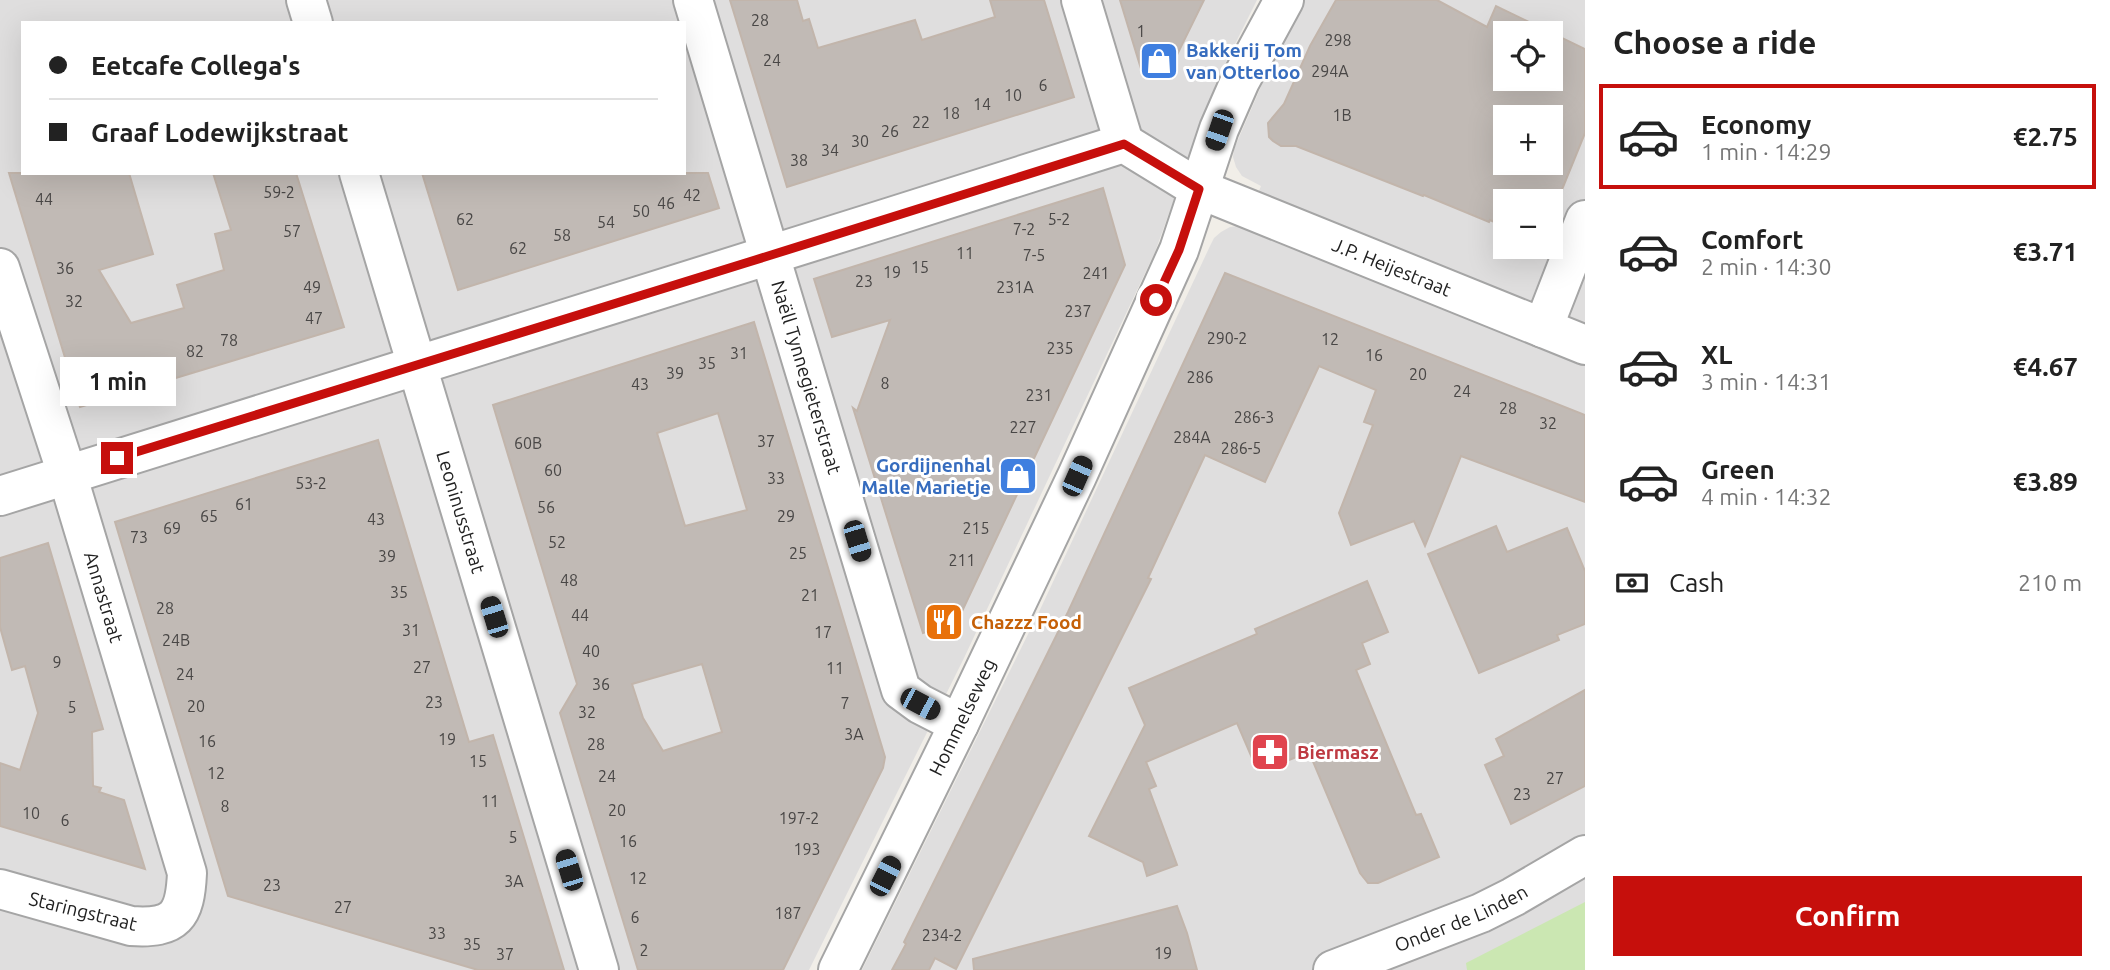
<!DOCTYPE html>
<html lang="en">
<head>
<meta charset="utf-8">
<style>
	body { margin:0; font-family:Ubuntu,sans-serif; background:#f2f2f2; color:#222; height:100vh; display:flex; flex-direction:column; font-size:26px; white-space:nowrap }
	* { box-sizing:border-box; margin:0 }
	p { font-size:23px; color:#767676 }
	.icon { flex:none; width:38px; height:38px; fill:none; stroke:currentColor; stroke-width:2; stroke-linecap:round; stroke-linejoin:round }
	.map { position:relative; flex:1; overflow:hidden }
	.side { display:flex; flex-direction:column; background:#fff; width:525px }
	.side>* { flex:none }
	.top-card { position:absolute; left:21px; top:21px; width:665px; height:154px; border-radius:0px; box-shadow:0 7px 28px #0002; display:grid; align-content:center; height:154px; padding:0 28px; background:#fff }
	.buttons { position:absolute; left:1493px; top:21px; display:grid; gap:14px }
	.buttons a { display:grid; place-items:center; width:70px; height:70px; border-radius:0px; background:#fff; box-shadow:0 7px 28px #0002; font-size:35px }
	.end { position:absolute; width:32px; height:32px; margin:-16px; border:9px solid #c60f0c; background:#fff; box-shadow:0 0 0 4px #fff }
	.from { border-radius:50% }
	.bubble { position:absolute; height:49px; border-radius:0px; background:#fff; box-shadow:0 7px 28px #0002; font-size:23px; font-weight:700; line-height:49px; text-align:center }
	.car { position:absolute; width:21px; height:42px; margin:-21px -10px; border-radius:9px; box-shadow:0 0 5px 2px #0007; background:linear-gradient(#222 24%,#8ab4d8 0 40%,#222 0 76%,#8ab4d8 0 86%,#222 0) }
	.top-card b { display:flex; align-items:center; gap:24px; height:66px; font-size:26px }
	.top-card b+b { border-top:2px solid #e0e0e0 }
	.top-card i { width:18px; height:18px; background:#222 }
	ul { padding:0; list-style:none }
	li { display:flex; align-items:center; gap:21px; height:105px; margin:0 14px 10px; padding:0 14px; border:4px solid transparent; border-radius:0px }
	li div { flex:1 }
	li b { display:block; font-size:26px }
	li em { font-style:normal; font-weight:700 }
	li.active { border-color:#c60f0c }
	li>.icon { width:63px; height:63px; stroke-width:1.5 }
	h2 { padding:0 28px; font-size:32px; line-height:84px }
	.pay { display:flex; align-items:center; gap:18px; height:77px; padding:0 28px; font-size:26px }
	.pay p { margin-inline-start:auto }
	.button { display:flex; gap:14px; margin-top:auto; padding:14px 28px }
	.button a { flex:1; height:80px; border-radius:0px; background:#c60f0c; color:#fff; font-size:28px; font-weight:700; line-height:80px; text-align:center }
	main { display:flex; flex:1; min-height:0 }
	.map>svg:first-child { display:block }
	.residential { fill:#dfdede; fill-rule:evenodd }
	.grass { fill:#cbe7b2 }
	.building { fill:#c1bab5; stroke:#c2b5ab; stroke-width:2; fill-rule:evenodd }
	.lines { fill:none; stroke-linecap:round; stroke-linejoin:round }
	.minor-casing { stroke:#a5a5a5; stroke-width:42 }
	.minor { stroke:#fff; stroke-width:38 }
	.route { stroke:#c60f0c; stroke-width:9 }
	.labels { text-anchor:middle; stroke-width:6; stroke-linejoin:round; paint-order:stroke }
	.number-label { font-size:16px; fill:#494746 }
	.shop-label { font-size:19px; font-weight:bold; fill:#366cbe; stroke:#fff; text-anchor:start }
	.street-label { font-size:19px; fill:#212121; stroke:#fff }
	.food-label { font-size:19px; font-weight:bold; fill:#c56008; stroke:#fff; text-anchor:start }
	.health-label { font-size:19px; font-weight:bold; fill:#be3a42; stroke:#fff; text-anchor:start }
</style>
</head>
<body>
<main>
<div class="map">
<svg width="1585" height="970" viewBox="0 0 1585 970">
	<rect width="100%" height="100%" fill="#f1eee8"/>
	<g class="residential">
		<path d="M0,0h1257l-40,80 -62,172 -191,406 -155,312h-809zM23,23h661v150h-661z"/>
		<path d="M1305,0h280v970h-723l176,-356 172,-368 4,-8 7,-6 9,-5 15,-2 16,-39 -19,-10 -6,-9 -3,-10 1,-8 35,-81zM1505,33h45v46h-45zM1505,117h45v46h-45zM1505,201h45v46h-45z"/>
	</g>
	<path class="grass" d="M1585,902v68h-118l-1,-7z"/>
	<g class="building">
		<path d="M730,0h67l6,21 6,-2 9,29 97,-28 7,20 73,-23 -5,-17h54l30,97 -287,90z"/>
		<path d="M1120,0h84l-31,63 -31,9z"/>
		<path d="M1336,0h101l50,27 9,-21 89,43v84l-35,86v-18h-45v26l-15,-7 -1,2 -65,-27 -1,1 -127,-50h-15l-8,-5 -4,-4 -1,-14 16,-19 26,-58zM1505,33h45v46h-45zM1505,117h45v46h-45z"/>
		<path d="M9,173h120l24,81 -54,16 32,53 53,-15 -7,-23 47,-15 -9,-36 16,-4 -18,-57h83l48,154 -264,80z"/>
		<path d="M422,173h286l11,35 -261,82z"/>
		<path d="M1103,188l22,77 -168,357 -34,11 -70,-225 4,3 33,-91 -58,17 -18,-58z"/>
		<path d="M1225,273l360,142v87l-124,-46 -36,90 -11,-25 -63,24 -12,-32 34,-88 -9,-3 12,-32 -57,-24 -54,116 -60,-27 -57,123 3,1 -195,390 -21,-11 -6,12h-37l14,-26 -2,-2 164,-330z"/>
		<path d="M754,322l131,435 -2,11 -100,202h-145l-78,-257 17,-29 -84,-279zM718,413l29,97 -62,16 -28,-93zM702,664l20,68 -59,19 -20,-33 -11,-34z"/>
		<path d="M378,440l91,302 24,-7 71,235h-86l-250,-74 -113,-374z"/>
		<path d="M1496,526l11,26 60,-24 18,43v53l-28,11 2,5 -80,33 -51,-119z"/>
		<path d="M48,543l55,186 -11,3 1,54 8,2 -2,4 25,8 21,69 -145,-43v-63l20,7 18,-57 -13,-47 -13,4 -12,-43v-69z"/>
		<path d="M1367,581l21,51 -26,11 8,21 -14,6 60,145 5,-1 18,43 -61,26h-10l-8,-10 -51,-121 -35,14 -22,-8 -15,-35 -91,39 10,24 -7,3 28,76 -30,11 -4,-14 -54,-26 56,-111 -16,-37 128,-54 -2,-5z"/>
		<path d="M1585,690v96l-74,38 -26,-59 19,-9 -8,-17z"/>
		<path d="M1177,906l10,27 10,37h-223l-1,-11z"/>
	</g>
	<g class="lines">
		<g class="minor-casing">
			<g id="minor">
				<path d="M306,0l7,23"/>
				<path id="s1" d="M693,0l208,690 19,14 39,20"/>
				<path d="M1081,0l43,143"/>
				<path id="s2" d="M359,173l240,797"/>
				<path id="s3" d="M0,268l67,206 120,399c-2,43 -11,56 -56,53l-131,-37"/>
				<path d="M1543,328l42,-108"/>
				<path id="s4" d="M0,496c374,-119 750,-233 1124,-353l75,46 386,156"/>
				<path id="s5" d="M838,970l121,-246 118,-248 102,-226 40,-121 21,-48 44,-81"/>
				<path id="s6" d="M1333,970l148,-57 32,-16 72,-42"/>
			</g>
		</g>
		<use href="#minor" class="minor"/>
	</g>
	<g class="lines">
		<path class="route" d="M117,458c336,-105 672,-207 1007,-314l75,45 -20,61 -23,50"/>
	</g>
	<defs>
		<g id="shop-square" transform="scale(2.0125)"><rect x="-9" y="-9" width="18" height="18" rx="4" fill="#3f7fe0" stroke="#fff"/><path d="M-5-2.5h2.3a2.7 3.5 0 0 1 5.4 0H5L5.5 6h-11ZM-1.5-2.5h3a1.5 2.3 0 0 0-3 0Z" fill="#fff"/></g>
		<g id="restaurant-square" transform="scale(2.0125)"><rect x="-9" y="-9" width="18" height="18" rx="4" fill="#e8710a" stroke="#fff"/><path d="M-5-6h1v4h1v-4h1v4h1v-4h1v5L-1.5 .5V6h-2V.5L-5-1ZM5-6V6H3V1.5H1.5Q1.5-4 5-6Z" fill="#fff"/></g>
		<g id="pharmacy-square" transform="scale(2.0125)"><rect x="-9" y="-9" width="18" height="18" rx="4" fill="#e0444e" stroke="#fff"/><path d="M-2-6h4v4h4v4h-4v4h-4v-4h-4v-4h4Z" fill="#fff"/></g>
	</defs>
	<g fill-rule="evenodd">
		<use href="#shop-square" x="1159" y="61"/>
		<use href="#shop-square" x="1018" y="476"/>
		<use href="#restaurant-square" x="944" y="622"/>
		<use href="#pharmacy-square" x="1270" y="752"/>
	</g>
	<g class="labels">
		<g class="number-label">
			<text x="760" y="26">28</text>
			<text x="1141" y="37">1</text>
			<text x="1338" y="46">298</text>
			<text x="772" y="66">24</text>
			<text x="1330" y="77">294A</text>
			<text x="1043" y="91">6</text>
			<text x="1013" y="101">10</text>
			<text x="982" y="110">14</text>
			<text x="951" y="119">18</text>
			<text x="1342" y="121">1B</text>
			<text x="921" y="128">22</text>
			<text x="890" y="137">26</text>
			<text x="860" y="147">30</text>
			<text x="830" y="156">34</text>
			<text x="799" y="166">38</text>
			<text x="279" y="198">59-2</text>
			<text x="692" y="201">42</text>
			<text x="44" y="205">44</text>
			<text x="666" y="209">46</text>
			<text x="641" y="217">50</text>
			<text x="465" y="225">62</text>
			<text x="1059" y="225">5-2</text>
			<text x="606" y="228">54</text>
			<text x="1024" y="235">7-2</text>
			<text x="292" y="237">57</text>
			<text x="562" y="241">58</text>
			<text x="518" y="254">62</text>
			<text x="965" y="259">11</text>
			<text x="1034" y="261">7-5</text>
			<text x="920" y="273">15</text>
			<text x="65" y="274">36</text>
			<text x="892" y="278">19</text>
			<text x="1096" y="279">241</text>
			<text x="864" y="287">23</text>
			<text x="312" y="293">49</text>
			<text x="1015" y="293">231A</text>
			<text x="74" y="307">32</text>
			<text x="1078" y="317">237</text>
			<text x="314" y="324">47</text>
			<text x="1227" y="344">290-2</text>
			<text x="1330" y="345">12</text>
			<text x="229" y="346">78</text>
			<text x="1060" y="354">235</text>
			<text x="195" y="357">82</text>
			<text x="739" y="359">31</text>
			<text x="1374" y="361">16</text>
			<text x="707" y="369">35</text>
			<text x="675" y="379">39</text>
			<text x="1418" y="380">20</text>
			<text x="1200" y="383">286</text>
			<text x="885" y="389">8</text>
			<text x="640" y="390">43</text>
			<text x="1462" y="397">24</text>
			<text x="1039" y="401">231</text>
			<text x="1508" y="414">28</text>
			<text x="1254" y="423">286-3</text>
			<text x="1548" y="429">32</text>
			<text x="1023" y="433">227</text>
			<text x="1192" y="443">284A</text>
			<text x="766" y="447">37</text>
			<text x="528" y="449">60B</text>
			<text x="1241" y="454">286-5</text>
			<text x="553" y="476">60</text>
			<text x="776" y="484">33</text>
			<text x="311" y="489">53-2</text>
			<text x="244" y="510">61</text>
			<text x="546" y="513">56</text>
			<text x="209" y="522">65</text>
			<text x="786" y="522">29</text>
			<text x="376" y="525">43</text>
			<text x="172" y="534">69</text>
			<text x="976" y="534">215</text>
			<text x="139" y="543">73</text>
			<text x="557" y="548">52</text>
			<text x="798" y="559">25</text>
			<text x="387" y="562">39</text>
			<text x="962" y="566">211</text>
			<text x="569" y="586">48</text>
			<text x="399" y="598">35</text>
			<text x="810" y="601">21</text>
			<text x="165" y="614">28</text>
			<text x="580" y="621">44</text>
			<text x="411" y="636">31</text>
			<text x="823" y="638">17</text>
			<text x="176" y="646">24B</text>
			<text x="591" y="657">40</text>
			<text x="57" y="668">9</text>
			<text x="422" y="673">27</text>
			<text x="835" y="674">11</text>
			<text x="185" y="680">24</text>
			<text x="601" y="690">36</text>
			<text x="434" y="708">23</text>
			<text x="845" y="709">7</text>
			<text x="196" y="712">20</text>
			<text x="72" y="713">5</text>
			<text x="587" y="718">32</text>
			<text x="854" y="740">3A</text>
			<text x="447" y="745">19</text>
			<text x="207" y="747">16</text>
			<text x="596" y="750">28</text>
			<text x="478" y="767">15</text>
			<text x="216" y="779">12</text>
			<text x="607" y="782">24</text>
			<text x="1555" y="784">27</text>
			<text x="1522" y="800">23</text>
			<text x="490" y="807">11</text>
			<text x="225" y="812">8</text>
			<text x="617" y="816">20</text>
			<text x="31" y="819">10</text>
			<text x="799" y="824">197-2</text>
			<text x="65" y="826">6</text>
			<text x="513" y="843">5</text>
			<text x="628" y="847">16</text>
			<text x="807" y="855">193</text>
			<text x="638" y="884">12</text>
			<text x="514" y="887">3A</text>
			<text x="272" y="891">23</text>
			<text x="343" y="913">27</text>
			<text x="788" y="919">187</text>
			<text x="635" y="923">6</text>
			<text x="437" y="939">33</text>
			<text x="942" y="941">234-2</text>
			<text x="472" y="950">35</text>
			<text x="644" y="956">2</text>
			<text x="1163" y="959">19</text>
			<text x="505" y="960">37</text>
		</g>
		<g class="shop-label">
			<text x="1186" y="57">Bakkerij Tom<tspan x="1186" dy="22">van Otterloo</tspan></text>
			<text x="991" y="472" text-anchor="end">Gordijnenhal<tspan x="991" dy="22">Malle Marietje</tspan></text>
		</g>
		<g class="street-label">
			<text dy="7" stroke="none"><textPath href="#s4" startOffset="1474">J.P. Heijestraat</textPath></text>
			<text dy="7" stroke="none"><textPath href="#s1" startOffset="394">Naëll Tynnegieterstraat</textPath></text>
			<text dy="7" stroke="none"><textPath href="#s2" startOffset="354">Leoninusstraat</textPath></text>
			<text dy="7" stroke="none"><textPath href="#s3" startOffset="345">Annastraat</textPath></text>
			<text dy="7" stroke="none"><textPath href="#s5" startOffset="282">Hommelseweg</textPath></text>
			<text transform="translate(83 911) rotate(14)" y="7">Staringstraat</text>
			<text dy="7" stroke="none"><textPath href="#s6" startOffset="138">Onder de Linden</textPath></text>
		</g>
		<g class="food-label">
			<text x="971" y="629">Chazzz Food</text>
		</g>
		<g class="health-label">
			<text x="1297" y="759">Biermasz</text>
		</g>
	</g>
</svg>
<div class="buttons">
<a><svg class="icon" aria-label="locate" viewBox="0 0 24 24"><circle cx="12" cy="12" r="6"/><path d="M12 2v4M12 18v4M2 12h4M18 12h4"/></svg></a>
<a>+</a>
<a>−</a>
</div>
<i class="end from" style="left:1156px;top:300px"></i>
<i class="end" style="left:117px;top:458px"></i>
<div class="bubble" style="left:60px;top:357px;width:116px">1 min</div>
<i class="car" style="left:1219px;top:130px;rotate:199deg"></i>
<i class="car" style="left:1077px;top:476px;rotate:24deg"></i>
<i class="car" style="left:857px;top:541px;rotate:163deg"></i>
<i class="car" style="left:494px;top:617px;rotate:343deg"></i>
<i class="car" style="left:920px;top:704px;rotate:118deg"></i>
<i class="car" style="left:569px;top:870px;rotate:343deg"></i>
<i class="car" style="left:885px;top:876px;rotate:27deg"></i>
<div class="top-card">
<b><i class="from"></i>Eetcafe Collega's</b>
<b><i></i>Graaf Lodewijkstraat</b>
</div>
</div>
<section class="side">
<h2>Choose a ride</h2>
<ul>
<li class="active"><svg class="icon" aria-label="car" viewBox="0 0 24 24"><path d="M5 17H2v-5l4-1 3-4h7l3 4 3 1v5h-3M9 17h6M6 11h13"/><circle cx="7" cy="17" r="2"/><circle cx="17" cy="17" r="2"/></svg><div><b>Economy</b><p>1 min · 14:29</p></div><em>€2.75</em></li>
<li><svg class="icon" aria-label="car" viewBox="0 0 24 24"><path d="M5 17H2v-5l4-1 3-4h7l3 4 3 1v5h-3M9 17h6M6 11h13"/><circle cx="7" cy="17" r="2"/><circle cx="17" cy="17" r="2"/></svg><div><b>Comfort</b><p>2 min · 14:30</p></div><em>€3.71</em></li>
<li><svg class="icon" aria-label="car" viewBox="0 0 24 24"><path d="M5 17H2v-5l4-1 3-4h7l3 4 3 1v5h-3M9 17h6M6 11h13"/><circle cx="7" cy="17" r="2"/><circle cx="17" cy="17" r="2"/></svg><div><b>XL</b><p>3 min · 14:31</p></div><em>€4.67</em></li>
<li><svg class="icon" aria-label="car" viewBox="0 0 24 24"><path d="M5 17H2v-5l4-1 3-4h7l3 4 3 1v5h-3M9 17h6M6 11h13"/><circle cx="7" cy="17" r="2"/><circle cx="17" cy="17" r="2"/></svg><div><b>Green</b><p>4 min · 14:32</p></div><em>€3.89</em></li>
</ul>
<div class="pay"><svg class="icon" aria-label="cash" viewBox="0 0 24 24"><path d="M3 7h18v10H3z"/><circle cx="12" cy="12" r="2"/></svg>Cash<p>210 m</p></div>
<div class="button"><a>Confirm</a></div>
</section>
</main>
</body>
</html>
